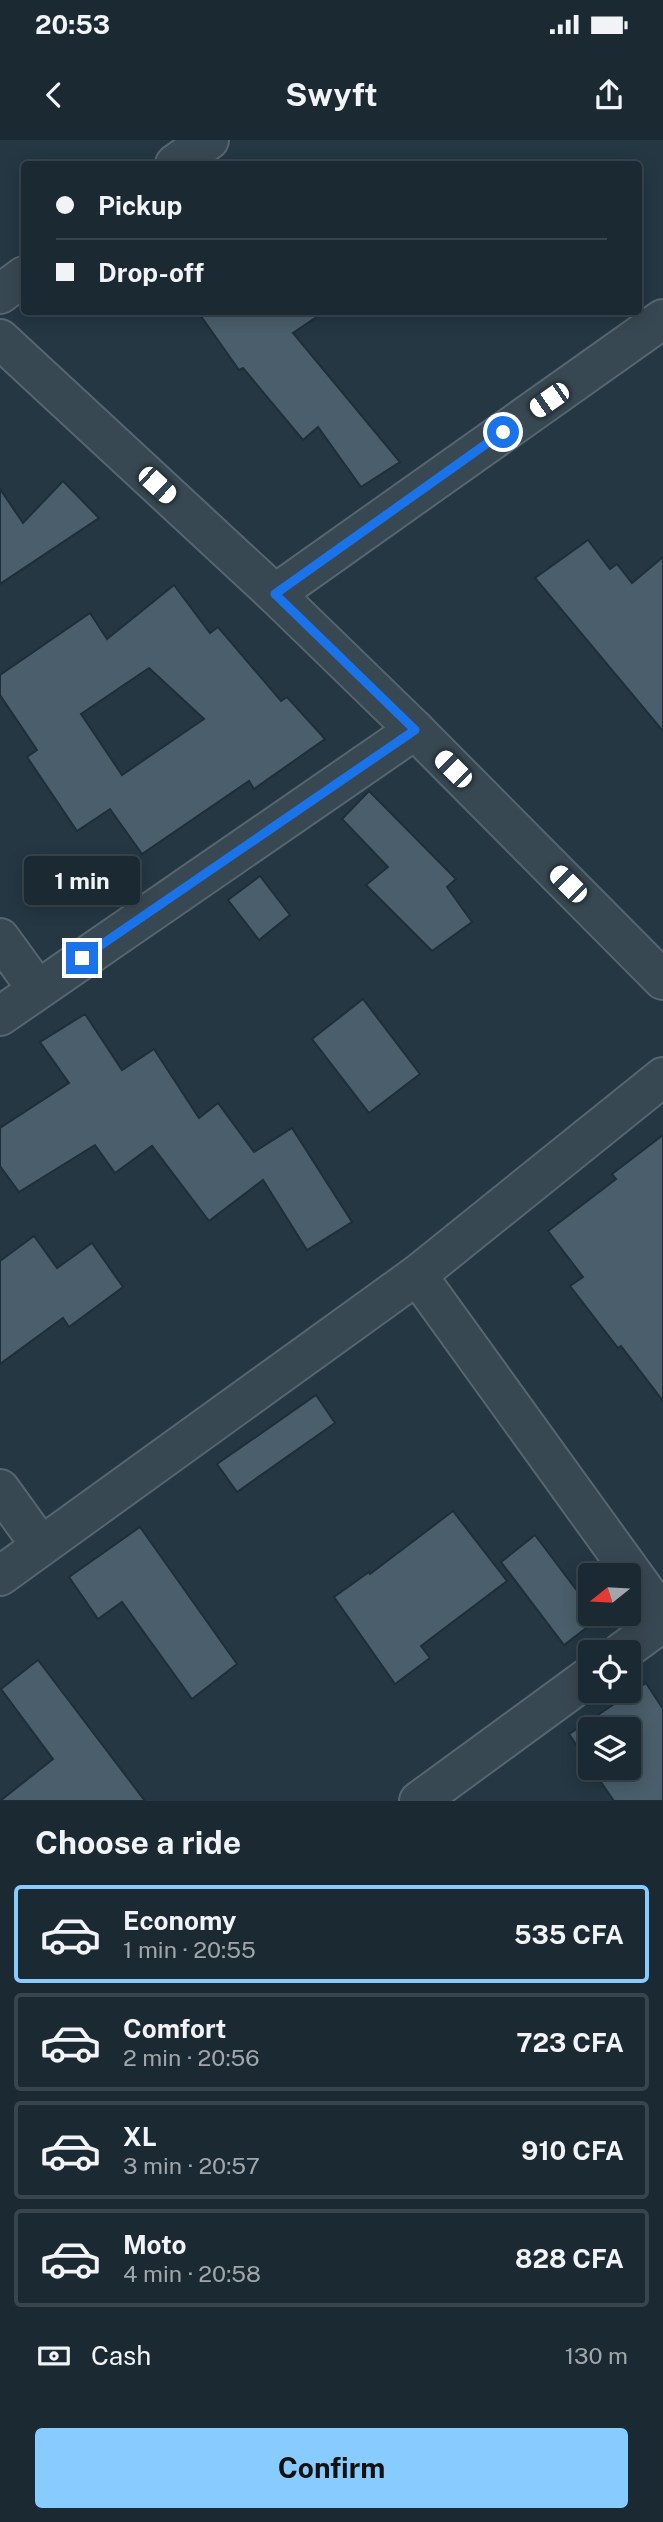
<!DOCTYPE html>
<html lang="en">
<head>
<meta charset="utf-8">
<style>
	body { margin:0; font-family:"Public Sans",sans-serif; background:#24313a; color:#f1f3f6; height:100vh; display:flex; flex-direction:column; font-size:26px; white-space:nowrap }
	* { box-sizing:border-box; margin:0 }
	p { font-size:23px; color:#a0a6ac }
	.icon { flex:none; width:38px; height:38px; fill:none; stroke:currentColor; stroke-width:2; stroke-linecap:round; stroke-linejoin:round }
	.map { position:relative; height:1661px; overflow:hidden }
	.sheet { display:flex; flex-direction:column; background:#1b2932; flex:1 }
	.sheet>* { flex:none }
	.banner { position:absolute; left:21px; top:21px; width:621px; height:154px; border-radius:7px; box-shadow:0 4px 18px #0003,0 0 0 2px #39454d; display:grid; align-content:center; height:154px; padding:0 35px; background:#1b2932 }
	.needle { width:46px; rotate:252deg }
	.buttons { position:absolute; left:578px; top:1423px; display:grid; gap:14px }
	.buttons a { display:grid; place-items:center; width:63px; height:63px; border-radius:7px; background:#1b2932; box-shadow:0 4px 18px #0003,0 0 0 2px #39454d; font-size:35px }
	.end { position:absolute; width:32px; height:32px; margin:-16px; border:9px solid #1a73e8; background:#fff; box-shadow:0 0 0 4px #fff }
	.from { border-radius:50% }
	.bubble { position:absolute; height:49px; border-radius:7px; background:#1b2932; box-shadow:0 4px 18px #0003,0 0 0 2px #39454d; font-size:23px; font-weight:700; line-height:49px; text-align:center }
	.car { position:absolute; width:21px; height:42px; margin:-21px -10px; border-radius:9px; box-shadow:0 0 5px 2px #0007; background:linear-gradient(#fff 24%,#345 0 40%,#fff 0 76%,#345 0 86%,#fff 0) }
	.banner b { display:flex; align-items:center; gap:24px; height:66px; font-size:26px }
	.banner b+b { border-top:2px solid #39454d }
	.banner i { width:18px; height:18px; background:#f1f3f6 }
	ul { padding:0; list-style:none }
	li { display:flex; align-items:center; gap:21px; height:98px; margin:0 14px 10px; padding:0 21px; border:4px solid #39454d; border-radius:7px }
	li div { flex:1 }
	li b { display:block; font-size:26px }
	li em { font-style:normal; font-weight:700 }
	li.on { border-color:#88cbff }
	li>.icon { width:63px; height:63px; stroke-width:1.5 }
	h2 { padding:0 35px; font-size:32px; line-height:84px }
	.pay { display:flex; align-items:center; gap:18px; height:77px; padding:0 35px; font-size:26px }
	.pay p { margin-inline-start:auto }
	.button { display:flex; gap:14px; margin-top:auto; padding:14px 35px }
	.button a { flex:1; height:80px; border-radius:7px; background:#88cbff; color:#111; font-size:28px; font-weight:700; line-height:80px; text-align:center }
	.status { display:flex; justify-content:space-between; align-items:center; height:49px; padding:0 35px; background:#1b2932; direction:ltr }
	.status svg { height:19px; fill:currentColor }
	header { display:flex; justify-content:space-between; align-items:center; height:91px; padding:0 35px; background:#1b2932; font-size:32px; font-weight:700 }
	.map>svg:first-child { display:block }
	.building { fill:#4a5f6b; stroke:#1f2f39; stroke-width:2; fill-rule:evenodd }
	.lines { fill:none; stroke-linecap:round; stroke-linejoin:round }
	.minor-casing { stroke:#56656f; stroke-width:42 }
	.tertiary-casing { stroke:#56656f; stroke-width:42 }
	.minor { stroke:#384852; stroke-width:38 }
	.tertiary { stroke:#384852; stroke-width:38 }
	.route { stroke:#1a73e8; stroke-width:9 }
</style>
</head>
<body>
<div class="status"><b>20:53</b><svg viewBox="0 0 49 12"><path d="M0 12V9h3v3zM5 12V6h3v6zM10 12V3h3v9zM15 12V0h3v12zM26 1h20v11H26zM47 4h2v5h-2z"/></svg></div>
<header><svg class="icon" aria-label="back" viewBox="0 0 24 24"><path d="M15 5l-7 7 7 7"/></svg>Swyft<svg class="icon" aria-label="share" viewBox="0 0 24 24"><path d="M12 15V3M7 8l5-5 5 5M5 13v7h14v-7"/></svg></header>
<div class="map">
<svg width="663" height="1661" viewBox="0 0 663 1661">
	<rect width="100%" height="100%" fill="#243743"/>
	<g class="building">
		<path d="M198,172h126l-31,21 107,129 -39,25 -43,-60 -15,13 -60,-72 -4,2z"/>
		<path d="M63,341l36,37 -99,66v-95l23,34z"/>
		<path d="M588,400l22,29 7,-5 15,19 31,-26v174l-128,-153z"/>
		<path d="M174,445l36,48 8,-6 63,74 6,-4 38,42 -71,50 -5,-8 -107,73 -32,-45 -33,22 -50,-74 10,-7 -37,-55v-20l90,-62 17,26zM149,528l55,51 -82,56 -41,-61z"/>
		<path d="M369,651l87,88 -9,8 25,35 -40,29 -66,-66 22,-18 -46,-48z"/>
		<path d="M260,736l30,39 -31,25 -31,-40z"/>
		<path d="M363,859l57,75 -51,39 -57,-74z"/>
		<path d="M85,874l37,56 32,-21 45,69 19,-15 36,49 38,-24 60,94 -45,28 -44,-70 -54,41 -57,-75 -37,27 -20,-28 -76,47 -19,-26v-38l69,-45 -29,-41z"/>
		<path d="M663,995v266l-42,-55 -3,2 -48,-62 13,-9 -35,-46 68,-52 -4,-5z"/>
		<path d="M34,1096l23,32 35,-25 31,44 -54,40 -6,-9 -63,46v-103z"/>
		<path d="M316,1255l19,28 -98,69 -20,-28z"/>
		<path d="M453,1371l54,70 -86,65 9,12 -35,26 -61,-87 35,-25 1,2z"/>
		<path d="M140,1387l97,137 -45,35 -70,-97 -24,17 -29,-42z"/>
		<path d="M535,1395l55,73v6h4l4,5 -34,26 -63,-83z"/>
		<path d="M38,1520l107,141h-145l53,-42 -52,-70z"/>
		<path d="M646,1543l17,26v92h-49l-23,-33h37v-39h-38v36l-21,-31z"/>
	</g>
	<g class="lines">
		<g class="minor-casing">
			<g id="minor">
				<path d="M175,24l34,-24"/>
				<path d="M0,154l24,-18"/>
				<path d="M275,454l388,-275"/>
				<path d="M0,798l37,51"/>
				<path d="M0,876l415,-286"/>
				<path d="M417,1135l246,341"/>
				<path d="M0,1349l41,57"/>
				<path d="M0,1436l417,-301 246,-198"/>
				<path d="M622,1512l41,-30"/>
				<path d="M419,1661l171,-125"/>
			</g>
		</g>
		<g class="tertiary-casing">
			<path id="tertiary" d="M0,199l275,255 140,136 248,250"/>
		</g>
		<use href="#minor" class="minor"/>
		<use href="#tertiary" class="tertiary"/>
	</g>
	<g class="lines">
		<path class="route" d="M82,818l333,-228 -140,-136 228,-162"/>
	</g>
</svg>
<div class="buttons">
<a><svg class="needle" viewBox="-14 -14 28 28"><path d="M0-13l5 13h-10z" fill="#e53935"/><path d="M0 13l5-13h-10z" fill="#a0a6ac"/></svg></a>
<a><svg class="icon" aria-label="locate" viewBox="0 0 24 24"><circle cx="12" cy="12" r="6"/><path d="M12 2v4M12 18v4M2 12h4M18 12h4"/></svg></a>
<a><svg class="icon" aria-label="layers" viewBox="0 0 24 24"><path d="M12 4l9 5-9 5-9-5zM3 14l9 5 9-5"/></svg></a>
</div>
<i class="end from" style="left:503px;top:292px"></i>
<i class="end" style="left:82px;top:818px"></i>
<div class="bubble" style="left:24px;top:716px;width:116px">1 min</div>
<i class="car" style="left:549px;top:260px;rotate:235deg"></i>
<i class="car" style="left:157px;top:345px;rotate:133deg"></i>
<i class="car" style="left:453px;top:629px;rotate:315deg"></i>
<i class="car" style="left:568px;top:744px;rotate:315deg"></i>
<div class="banner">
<b><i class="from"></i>Pickup</b>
<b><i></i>Drop-off</b>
</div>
</div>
<section class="sheet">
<h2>Choose a ride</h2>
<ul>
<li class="on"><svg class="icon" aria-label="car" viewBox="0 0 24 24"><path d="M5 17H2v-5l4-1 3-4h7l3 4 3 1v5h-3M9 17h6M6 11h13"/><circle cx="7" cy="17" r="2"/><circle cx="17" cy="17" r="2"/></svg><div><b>Economy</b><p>1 min · 20:55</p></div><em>535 CFA</em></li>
<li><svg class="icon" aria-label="car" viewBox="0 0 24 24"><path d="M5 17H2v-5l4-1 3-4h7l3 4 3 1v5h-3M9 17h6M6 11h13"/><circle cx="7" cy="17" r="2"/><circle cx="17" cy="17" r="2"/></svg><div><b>Comfort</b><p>2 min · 20:56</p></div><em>723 CFA</em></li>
<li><svg class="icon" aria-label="car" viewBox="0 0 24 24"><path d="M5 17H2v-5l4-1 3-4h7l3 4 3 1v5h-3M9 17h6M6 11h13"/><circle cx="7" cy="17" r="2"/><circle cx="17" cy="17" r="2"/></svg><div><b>XL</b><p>3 min · 20:57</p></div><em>910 CFA</em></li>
<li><svg class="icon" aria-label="car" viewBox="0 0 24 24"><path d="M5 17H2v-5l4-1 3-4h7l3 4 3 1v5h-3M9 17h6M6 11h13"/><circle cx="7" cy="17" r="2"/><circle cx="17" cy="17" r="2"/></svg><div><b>Moto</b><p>4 min · 20:58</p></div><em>828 CFA</em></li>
</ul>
<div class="pay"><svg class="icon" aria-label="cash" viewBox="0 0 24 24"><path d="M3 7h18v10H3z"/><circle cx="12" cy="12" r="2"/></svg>Cash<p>130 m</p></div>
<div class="button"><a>Confirm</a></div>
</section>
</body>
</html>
